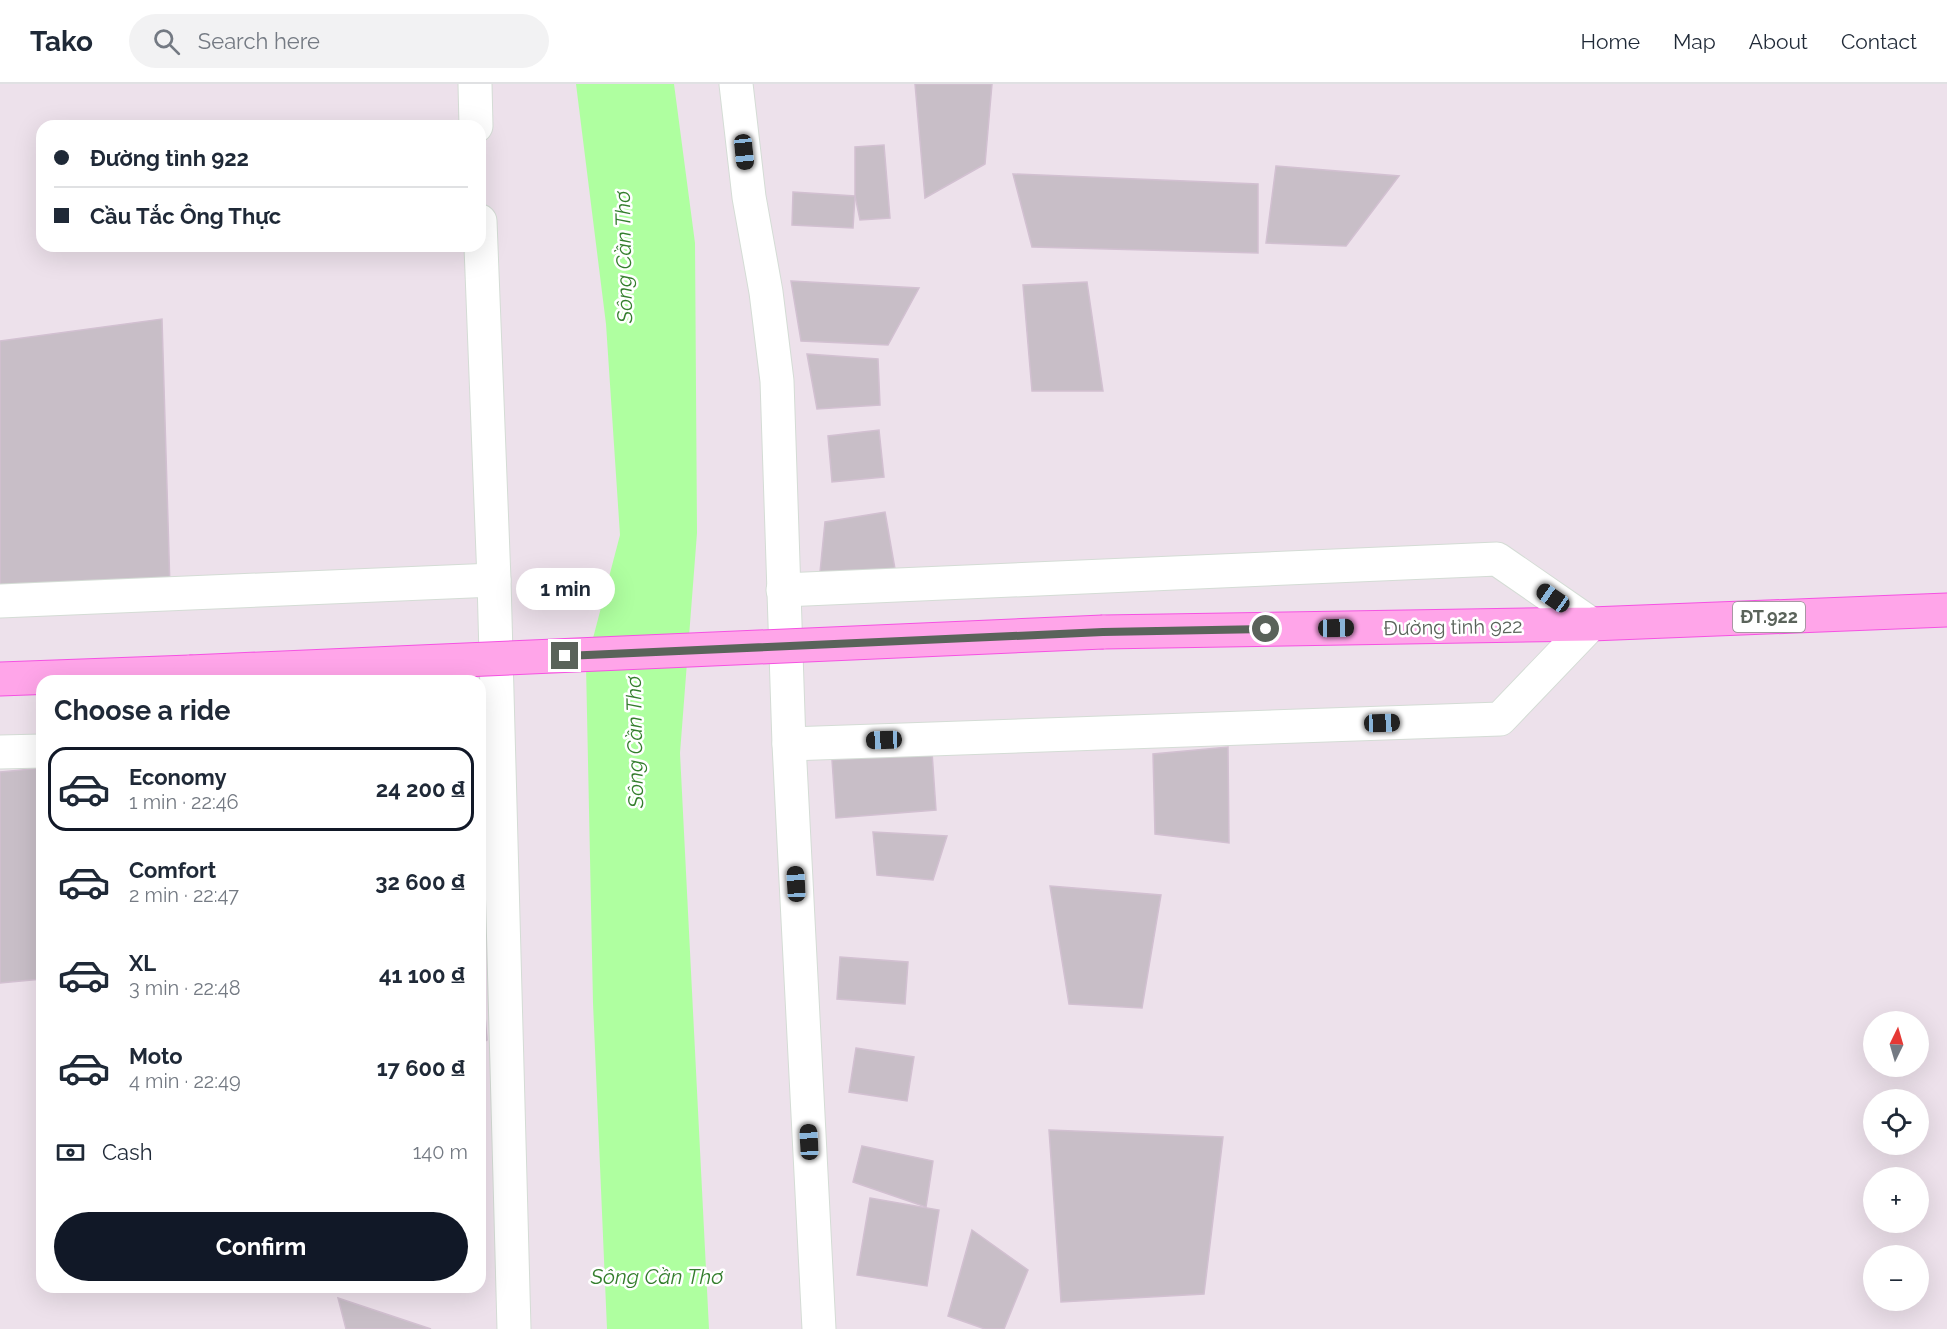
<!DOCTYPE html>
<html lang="en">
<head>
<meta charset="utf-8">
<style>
	body { margin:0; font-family:Raleway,sans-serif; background:#f2f2f3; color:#1f2937; height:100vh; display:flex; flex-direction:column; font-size:22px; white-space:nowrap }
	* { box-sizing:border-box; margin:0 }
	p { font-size:20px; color:#747a83 }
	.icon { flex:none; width:33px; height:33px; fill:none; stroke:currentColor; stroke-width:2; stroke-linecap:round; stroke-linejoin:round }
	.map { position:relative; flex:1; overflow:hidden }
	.side { position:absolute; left:36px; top:591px; width:450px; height:618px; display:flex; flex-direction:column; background:#fff; border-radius:18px; box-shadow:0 6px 24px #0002 }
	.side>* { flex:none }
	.banner { position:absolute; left:36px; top:36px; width:450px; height:132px; border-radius:18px; box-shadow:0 6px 24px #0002; display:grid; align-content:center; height:132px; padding:0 18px; background:#fff }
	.needle { width:39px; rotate:5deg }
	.buttons { position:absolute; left:1863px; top:927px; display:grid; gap:12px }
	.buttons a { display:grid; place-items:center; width:66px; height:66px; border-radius:50%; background:#fff; box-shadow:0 6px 24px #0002; font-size:30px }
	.end { position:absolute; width:27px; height:27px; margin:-14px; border:8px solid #5a635a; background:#fff; box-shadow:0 0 0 3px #fff }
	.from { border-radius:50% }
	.bubble { position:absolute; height:42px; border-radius:21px; background:#fff; box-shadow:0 6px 24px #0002; font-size:20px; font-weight:700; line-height:42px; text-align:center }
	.car { position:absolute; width:18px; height:36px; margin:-18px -9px; border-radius:8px; box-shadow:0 0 4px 2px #0007; background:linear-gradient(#222 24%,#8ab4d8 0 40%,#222 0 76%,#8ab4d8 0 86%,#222 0) }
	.banner b { display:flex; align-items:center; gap:21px; height:57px; font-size:22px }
	.banner b+b { border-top:2px solid #e0e1e3 }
	.banner i { width:15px; height:15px; background:#1f2937 }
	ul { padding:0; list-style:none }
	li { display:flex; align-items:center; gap:18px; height:84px; margin:0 12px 9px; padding:0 6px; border:3px solid transparent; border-radius:18px }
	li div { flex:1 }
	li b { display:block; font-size:22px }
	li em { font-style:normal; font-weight:700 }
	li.current { border-color:#111827 }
	li>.icon { width:54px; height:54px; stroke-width:1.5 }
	h2 { padding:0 18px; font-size:27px; line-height:72px }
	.pay { display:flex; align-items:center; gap:15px; height:66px; padding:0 18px; font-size:22px }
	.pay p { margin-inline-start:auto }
	.action { display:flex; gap:12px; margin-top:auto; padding:12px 18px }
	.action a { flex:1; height:69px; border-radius:36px; background:#111827; color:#fff; font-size:24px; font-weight:700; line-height:69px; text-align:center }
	header { display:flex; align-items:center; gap:36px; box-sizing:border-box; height:84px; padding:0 30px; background:#fff; border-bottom:2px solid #e0e1e3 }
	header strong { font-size:28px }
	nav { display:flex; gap:33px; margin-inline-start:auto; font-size:21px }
	.search { width:420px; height:54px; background:#f2f2f3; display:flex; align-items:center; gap:15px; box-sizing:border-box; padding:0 21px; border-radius:33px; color:#747a83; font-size:22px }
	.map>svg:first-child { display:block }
	.water { fill:#afffa0 }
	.building { fill:#c8bec7; stroke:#d2c0d1; stroke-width:1.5 }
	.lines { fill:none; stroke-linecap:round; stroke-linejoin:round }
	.minor-casing { stroke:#d4dcd5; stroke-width:35 }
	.primary-casing { stroke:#f552e2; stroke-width:35 }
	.minor { stroke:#fff; stroke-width:33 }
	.primary { stroke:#ffa5e9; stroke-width:33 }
	.primary-bridge-casing { stroke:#f552e2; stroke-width:35; stroke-linecap:butt }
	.primary-bridge { stroke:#ffa5e9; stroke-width:33 }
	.route { stroke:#5a635a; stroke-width:8 }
	.labels { text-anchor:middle; stroke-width:5; stroke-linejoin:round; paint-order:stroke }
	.shield { fill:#fff; stroke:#8c928c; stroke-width:1.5 }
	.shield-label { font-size:18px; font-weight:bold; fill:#5a635a }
	.street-label { font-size:20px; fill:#5a635a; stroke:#fff }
	.water-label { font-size:21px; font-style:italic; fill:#347e2d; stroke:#fff }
</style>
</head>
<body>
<header>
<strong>Tako</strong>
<div class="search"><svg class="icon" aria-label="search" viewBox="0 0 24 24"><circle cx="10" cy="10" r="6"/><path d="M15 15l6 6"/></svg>Search here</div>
<nav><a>Home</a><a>Map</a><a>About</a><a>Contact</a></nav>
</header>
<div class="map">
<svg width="1947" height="1245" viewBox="0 0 1947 1245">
	<rect width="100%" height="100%" fill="#ede1eb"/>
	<path class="water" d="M576,0h98l21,159 2,290 -17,220 29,576h-102l-14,-326 -7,-338 34,-130 -14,-211z"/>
	<g class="building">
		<path d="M915,0h77l-7,80 -60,34z"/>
		<path d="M884,61l6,73 -30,2 -5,-24v-49z"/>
		<path d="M1276,82l123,10 -53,70 -80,-3z"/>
		<path d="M1013,90l245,10v69l-226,-6z"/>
		<path d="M793,108l62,4 -2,32 -61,-3z"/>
		<path d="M791,197l128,7 -31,57 -87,-4z"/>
		<path d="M1087,198l16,109h-71l-9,-106z"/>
		<path d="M162,235l8,270 -170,8v-256z"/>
		<path d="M807,270l71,5 2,46 -63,4z"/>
		<path d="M879,346l5,47 -52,5 -4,-46z"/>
		<path d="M885,428l10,57 -76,13 6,-60z"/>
		<path d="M1228,663l1,96 -74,-9 -2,-80z"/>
		<path d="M932,668l4,58 -100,8 -4,-58z"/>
		<path d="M42,684v211l-42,4v-211z"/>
		<path d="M873,748l74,4 -14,44 -56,-5z"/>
		<path d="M1050,802l111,9 -19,113 -73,-4z"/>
		<path d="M480,870l7,86 -7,5z"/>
		<path d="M840,873l68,5 -3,42 -68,-5z"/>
		<path d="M856,964l58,9 -7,44 -58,-9z"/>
		<path d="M1049,1046l174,7 -19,157 -143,8z"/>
		<path d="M862,1062l71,15 -7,46 -73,-25z"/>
		<path d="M480,1069l5,37 -5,21z"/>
		<path d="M870,1114l69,12 -12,76 -70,-11z"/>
		<path d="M972,1146l56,40 -24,59h-19l-37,-13z"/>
		<path d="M338,1214l93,31h-85z"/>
	</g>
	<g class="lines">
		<g class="minor-casing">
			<g id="minor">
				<path d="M475,0l1,42"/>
				<path d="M736,0l13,113 17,95 11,89 12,363 30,585"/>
				<path d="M480,137l14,359 20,749"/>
				<path d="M783,506l714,-31 94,65 -91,95 -711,25"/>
				<path d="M0,517l494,-21"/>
				<path d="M0,668l42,-1"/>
			</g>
		</g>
		<g class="primary-casing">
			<g id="primary">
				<path d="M1103,548l488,-8 356,-14"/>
				<path d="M0,595l190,-7"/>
			</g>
		</g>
		<use href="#minor" class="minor"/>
		<use href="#primary" class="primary"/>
		<g class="primary-bridge-casing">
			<path id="primary-bridge" d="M190,588l913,-40"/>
		</g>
		<use href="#primary-bridge" class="primary-bridge"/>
	</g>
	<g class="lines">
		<path class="route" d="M565,572l538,-24 163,-3"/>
	</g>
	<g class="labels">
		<rect class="shield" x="1733" y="518" width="72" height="30" rx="4.5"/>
		<g class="shield-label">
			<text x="1769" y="539">ĐT.922</text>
		</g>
		<g class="street-label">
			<text transform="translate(1453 543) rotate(-1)" y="7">Đường tỉnh 922</text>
		</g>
		<g class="water-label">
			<text transform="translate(624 173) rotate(-91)" y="7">Sông Cần Thơ</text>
			<text transform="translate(635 658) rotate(-91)" y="7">Sông Cần Thơ</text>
			<text x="657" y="1200">Sông Cần Thơ</text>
		</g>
	</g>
</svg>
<div class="buttons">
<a><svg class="needle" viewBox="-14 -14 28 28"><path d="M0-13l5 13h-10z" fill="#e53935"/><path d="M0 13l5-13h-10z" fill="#747a83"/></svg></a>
<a><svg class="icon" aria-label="locate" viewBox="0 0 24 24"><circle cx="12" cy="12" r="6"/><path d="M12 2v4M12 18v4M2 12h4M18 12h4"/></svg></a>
<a>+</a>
<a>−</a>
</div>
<i class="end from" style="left:1266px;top:545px"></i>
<i class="end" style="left:565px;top:572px"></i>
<div class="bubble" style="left:516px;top:484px;width:99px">1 min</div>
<i class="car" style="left:744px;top:68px;rotate:174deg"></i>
<i class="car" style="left:1553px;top:514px;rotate:305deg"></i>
<i class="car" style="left:1336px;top:544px;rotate:89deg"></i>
<i class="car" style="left:1382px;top:639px;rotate:88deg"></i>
<i class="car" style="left:884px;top:656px;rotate:268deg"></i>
<i class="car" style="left:796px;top:800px;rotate:357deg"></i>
<i class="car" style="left:809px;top:1058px;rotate:357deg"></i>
<div class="banner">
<b><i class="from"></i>Đường tỉnh 922</b>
<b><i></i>Cầu Tắc Ông Thực</b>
</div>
<section class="side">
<h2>Choose a ride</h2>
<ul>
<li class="current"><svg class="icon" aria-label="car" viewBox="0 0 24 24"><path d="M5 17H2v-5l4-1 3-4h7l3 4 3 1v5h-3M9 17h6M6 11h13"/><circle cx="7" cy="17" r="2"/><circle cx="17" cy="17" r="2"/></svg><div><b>Economy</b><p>1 min · 22:46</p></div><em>24 200 ₫</em></li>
<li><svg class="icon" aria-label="car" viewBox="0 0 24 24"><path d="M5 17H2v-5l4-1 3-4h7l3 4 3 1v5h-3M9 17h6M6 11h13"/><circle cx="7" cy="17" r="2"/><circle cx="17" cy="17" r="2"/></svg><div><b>Comfort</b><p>2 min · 22:47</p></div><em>32 600 ₫</em></li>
<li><svg class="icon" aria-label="car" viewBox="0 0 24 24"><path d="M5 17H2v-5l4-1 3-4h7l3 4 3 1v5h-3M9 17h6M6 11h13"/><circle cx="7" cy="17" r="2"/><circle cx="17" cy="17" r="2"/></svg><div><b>XL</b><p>3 min · 22:48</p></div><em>41 100 ₫</em></li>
<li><svg class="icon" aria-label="car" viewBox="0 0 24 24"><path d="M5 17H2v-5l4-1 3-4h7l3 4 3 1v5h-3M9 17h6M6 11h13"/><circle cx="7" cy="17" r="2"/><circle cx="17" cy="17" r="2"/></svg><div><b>Moto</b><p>4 min · 22:49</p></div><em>17 600 ₫</em></li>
</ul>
<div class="pay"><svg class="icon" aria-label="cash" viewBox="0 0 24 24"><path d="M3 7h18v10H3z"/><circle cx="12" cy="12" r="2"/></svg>Cash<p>140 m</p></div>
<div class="action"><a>Confirm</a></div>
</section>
</div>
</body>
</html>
